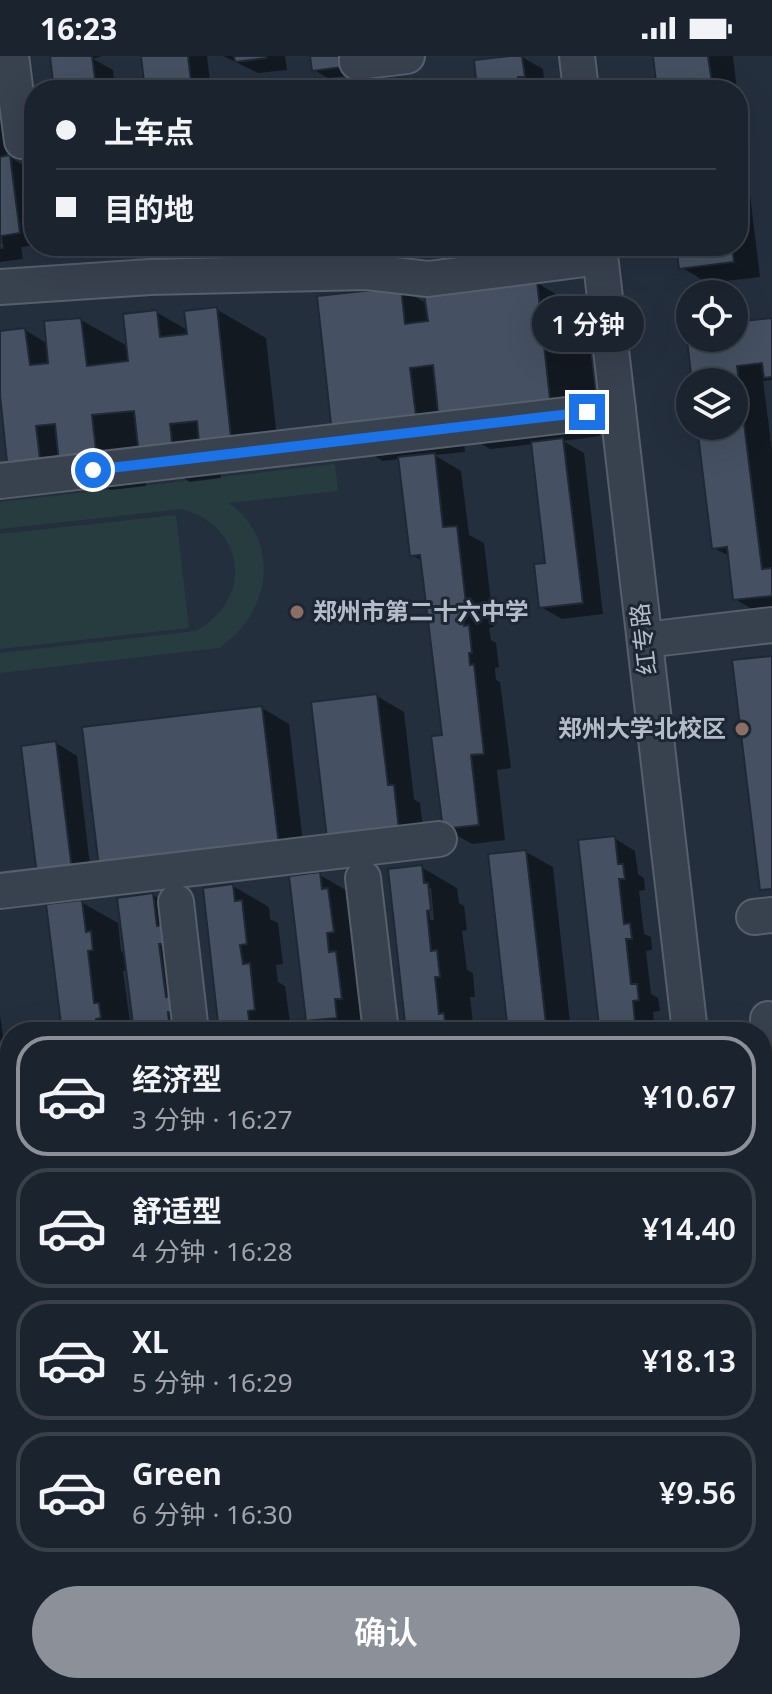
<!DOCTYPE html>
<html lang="zh">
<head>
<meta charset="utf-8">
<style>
	body { margin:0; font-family:"Noto Sans","Noto Sans SC",sans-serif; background:#242b36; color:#f1f3f6; height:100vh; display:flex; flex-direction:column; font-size:30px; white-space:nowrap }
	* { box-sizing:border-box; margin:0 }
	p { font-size:26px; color:#a0a4aa }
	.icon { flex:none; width:44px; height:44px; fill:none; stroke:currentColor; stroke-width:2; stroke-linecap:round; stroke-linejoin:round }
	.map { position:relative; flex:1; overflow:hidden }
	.drawer { position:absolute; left:0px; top:966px; width:772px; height:672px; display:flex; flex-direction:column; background:#1b232e; border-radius:32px 32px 0 0; box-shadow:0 8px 32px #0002,0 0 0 2px #39404a }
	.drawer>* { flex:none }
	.top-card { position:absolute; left:24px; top:24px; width:724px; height:176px; border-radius:32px; box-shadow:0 8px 32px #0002,0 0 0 2px #39404a; display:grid; align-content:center; height:176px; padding:0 32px; background:#1b232e }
	.controls { position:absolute; left:676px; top:224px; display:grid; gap:16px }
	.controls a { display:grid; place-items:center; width:72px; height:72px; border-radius:50%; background:#1b232e; box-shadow:0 8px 32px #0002,0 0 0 2px #39404a; font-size:40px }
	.end { position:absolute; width:36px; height:36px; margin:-18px; border:10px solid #1a73e8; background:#fff; box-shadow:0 0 0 4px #fff }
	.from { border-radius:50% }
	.bubble { position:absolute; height:56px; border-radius:28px; background:#1b232e; box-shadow:0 8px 32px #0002,0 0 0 2px #39404a; font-size:26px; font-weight:600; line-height:56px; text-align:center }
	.top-card b { display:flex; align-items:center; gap:28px; height:76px; font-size:30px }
	.top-card b+b { border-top:2px solid #39404a }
	.top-card i { width:20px; height:20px; background:#f1f3f6 }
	ul { padding:14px 0 0; list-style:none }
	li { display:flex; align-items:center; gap:24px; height:120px; margin:0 16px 12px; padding:0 16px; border:4px solid #39404a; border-radius:32px }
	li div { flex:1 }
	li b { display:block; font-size:30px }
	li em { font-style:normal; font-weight:600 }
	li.current { border-color:#8c9099 }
	li>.icon { width:72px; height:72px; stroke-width:1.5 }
	.button { display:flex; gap:16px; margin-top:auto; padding:16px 32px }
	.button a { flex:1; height:92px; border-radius:48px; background:#8c9099; color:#fff; font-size:32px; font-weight:600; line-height:92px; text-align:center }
	.status { display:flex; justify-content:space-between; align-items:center; height:56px; padding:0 40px; background:#1b232e; direction:ltr }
	.status svg { height:22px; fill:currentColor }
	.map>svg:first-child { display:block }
	.pitch { fill:#263c3f }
	.shadow { fill:#0007; fill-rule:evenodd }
	.building { fill:#455162; stroke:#1f2835; stroke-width:2 }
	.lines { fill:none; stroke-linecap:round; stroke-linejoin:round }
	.minor-casing { stroke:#565f6c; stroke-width:38 }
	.major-casing { stroke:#414a57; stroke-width:48 }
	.minor { stroke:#38414e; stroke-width:34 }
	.major { stroke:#56606e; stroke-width:44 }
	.route { stroke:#1a73e8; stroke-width:10 }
	.education-dot { fill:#8d6e63; stroke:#1d2633; stroke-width:3 }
	.labels { text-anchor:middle; stroke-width:6; stroke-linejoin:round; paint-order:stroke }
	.poi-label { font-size:24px; font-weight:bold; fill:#b4bcc9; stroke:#1d2633; text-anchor:start }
	.street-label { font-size:24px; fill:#b4bcc9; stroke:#1d2633 }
</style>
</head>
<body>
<div class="status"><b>16:23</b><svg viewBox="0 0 49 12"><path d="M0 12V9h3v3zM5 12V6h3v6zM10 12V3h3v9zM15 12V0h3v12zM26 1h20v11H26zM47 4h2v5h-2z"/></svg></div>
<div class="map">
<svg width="772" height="1638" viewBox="0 0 772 1638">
	<rect width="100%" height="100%" fill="#242f3e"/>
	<g class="pitch">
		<path d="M335,408l3,27 -109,12c53,38 42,111 -10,145l-219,25v-20l196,-22c58,-32 50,-104 -14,-122l-182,20v-27z"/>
		<path d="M176,459l13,113 -189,21v-115z"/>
	</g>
	<g class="shadow">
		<path d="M52,0h50l-9,3 20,11 2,20h-59z"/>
		<path d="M143,0h64l4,34h-64z"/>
		<path d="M223,0h62l2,14 -29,3z"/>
		<path d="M312,0h42l2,19 -28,3 -14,-8z"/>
		<path d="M655,0h78l4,34h-78z"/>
		<path d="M522,1l21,12 2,19 -66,2z"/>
		<path d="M0,3l10,95h-5l26,16 3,23v52l-13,2 2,12 -23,3z"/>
		<path d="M407,24l17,10h-60z"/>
		<path d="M738,40l22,181 -52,6 -27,-16 -3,-21h60z"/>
		<path d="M61,190h60l1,6 -41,5z"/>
		<path d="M159,190h48v3l-35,5z"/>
		<path d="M280,190h54v2l-42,5z"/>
		<path d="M499,190h65l-45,11z"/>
		<path d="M537,227l49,29 14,124 -37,5 21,12 19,161 -41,5 -21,-12 7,-42 -15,-121 -43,5 -27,-16 2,19 -31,3 27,16 8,64 15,8 10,84 -5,1 2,12 5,3 3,24 -4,1 1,12 4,2 11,86 -14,2 8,70 -33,4 -28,-16v-92l-21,-175 -11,-6 -12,-96 -17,2 -49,-29 67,-143 27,15z"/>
		<path d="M216,253l50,29 14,128 -30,3 -32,-19 3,28 -31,4 -48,-28 4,32 -35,4 -23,-13 -29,13 -50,-29 -9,-84v-44l25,-3 23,14 33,-24 48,27 27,-35 33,19z"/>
		<path d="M772,264v60l-9,1 9,69v164l-10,1 -27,-16 -6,-43 -15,-8 -15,-122h35v-44h-40l-6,-48 2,4h44v-14z"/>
		<path d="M377,640l27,16 10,87 6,4 6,51 -69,8z"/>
		<path d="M262,652l27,16 16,136 -177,21z"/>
		<path d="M56,687l21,13 15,126 -32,4z"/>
		<path d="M614,782l21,13 3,23 6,4 1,12 -6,1 5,43 7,3 1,13 -6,1 5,43 7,4 2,13 -7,1 2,20h-54l8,-3 -8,-4z"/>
		<path d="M526,796l27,15 18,165h-61z"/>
		<path d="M421,811l36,21 2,15 5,3 3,24 -5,1 5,39 6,3 2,24h-5l4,35h-66zM427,832h4l3,32h-4z"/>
		<path d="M320,819l36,21 16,136h-43l-21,-12z"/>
		<path d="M233,830l36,21 1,12 8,4 5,41 -7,1 2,17 7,4 6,44 -70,2 -16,-142z"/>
		<path d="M153,839l36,21 19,116h-144l17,-130 37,21 3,28 5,3zM128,914l7,55 -5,-3 -7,-51z"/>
		<path d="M0,959l10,67 -10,8z"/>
		<path d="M10,1619v9h431l-70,10h-371v-18z"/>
	</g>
	<g class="building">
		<path d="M50,0h42l4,30 -10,1v3h-32z"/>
		<path d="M141,0h47l4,34h-47z"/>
		<path d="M234,0h32v2l-31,4z"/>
		<path d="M310,0h31l2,11 -31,4z"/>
		<path d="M510,0h12l3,21h-7l2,13h-43l-3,-30z"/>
		<path d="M653,0h55l5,34h-56z"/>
		<path d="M407,22l2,12h-47l-1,-7z"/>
		<path d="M295,26l1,8h-45v-3z"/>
		<path d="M10,99l10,78 -19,3 2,12h-3v-91z"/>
		<path d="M676,190h56l2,16 -55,7z"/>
		<path d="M537,225l14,128 -112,12 -6,-56 -23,3 7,56 -85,9 -15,-137 84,-9 4,37 23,-3 -4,-27z"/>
		<path d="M217,251l14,131 -32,4 -2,-21 -27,3 3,27 -34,4 -5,-44 -42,4 5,44 -38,4 -4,-39 -19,2 4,33 -33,3 -7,-67v-64l25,-3 5,37 18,-2 -4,-42 37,-3 6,48 41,-5 -5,-47 34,-4 3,27 27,-3 -3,-23z"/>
		<path d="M772,262v59l-8,1 -2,-15 -25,3 25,203 10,-1v28l-39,4 -6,-53 -15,2 -15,-123h37v-44h-42l-6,-50 4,-1v7h44v-16z"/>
		<path d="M563,382l20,165 -44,5 -5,-44 11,-1 -14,-121z"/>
		<path d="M435,397l8,74 14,-1 10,86 -4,1 1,13 5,-1 3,28h-3l1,12 4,-1 10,90 -13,1 8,70 -36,4 -12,-93 11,-1 -22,-180 -10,1 -12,-99z"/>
		<path d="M772,600v233l-12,1 -28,-230z"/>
		<path d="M377,638l11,91h6l6,54 -72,8 -17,-145z"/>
		<path d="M262,650l17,140 -180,21 -17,-140z"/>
		<path d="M56,685l16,129 -35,5 -16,-129z"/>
		<path d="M615,780l3,28h5l2,15h-6l5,45 6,-1 2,16h-6l5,45h6l2,16 -6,1 2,21 -36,4 -21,-186z"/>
		<path d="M526,794l21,182h-39l-20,-178z"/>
		<path d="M422,809l2,18h4l3,27 -4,1 4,40 6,-1 3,27h-5l4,37 5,-1 2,19h-40l-18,-163z"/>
		<path d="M320,816l2,17 6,-1 6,44 -7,1 2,19 7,-1 6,48h-7l2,19 -31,3 -17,-145z"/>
		<path d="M233,828l2,17 7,-1 5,44 -7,1 3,19 7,-1 5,47 -7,1 2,18 -31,3 -16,-144z"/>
		<path d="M153,837l4,33 5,-1 2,19h-5l7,53 4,-1 2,16h-4l2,20h-36l-17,-134z"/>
		<path d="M82,844l4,32 5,-1 2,19 -5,1 6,52h5l2,15 -5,1 2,13h-36l-16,-128z"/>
		<path d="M635,968l1,8h-37v-4z"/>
		<path d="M10,1617v11h302l-70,10h-242v-20z"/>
	</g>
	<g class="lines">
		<g class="minor-casing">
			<g id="minor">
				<path d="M11,0l11,85"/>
				<path d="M357,0v6l50,-6"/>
				<path d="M577,0l4,34"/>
				<path d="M599,190l91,786"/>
				<path d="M0,231l150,-10 217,-5 61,7 172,-22"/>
				<path d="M0,425l618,-72"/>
				<path d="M645,584l127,-15"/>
				<path d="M363,822l18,154"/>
				<path d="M0,835l439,-52"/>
				<path d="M176,846l15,130"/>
				<path d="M754,861l18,-2"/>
				<path d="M768,963l4,30"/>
				<path d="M0,1033l10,-1"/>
				<path d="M0,1138l10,-1"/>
				<path d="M0,1595l10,-1"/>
				<path d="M762,1600l5,38"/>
			</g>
		</g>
		<g class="major-casing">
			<path id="major" d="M680,1638l71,-10"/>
		</g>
		<use href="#minor" class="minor"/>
		<use href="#major" class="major"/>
	</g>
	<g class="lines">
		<path class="route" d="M93,414l494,-58"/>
	</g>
	<g class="education-dot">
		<circle cx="297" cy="556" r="8"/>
		<circle cx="742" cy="673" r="8"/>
	</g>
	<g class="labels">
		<g class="poi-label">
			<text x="313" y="564">郑州市第二十六中学</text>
			<text x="726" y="681" text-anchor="end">郑州大学北校区</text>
		</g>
		<g class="street-label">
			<text transform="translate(644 583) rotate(-97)" y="8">红专路</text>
		</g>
	</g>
</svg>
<div class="controls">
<a><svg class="icon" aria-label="locate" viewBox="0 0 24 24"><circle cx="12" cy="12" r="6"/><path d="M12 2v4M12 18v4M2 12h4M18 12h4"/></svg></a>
<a><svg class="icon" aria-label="layers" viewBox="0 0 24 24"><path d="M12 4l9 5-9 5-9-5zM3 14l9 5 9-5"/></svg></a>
</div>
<i class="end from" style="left:93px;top:414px"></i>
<i class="end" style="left:587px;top:356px"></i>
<div class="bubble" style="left:532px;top:240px;width:112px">1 分钟</div>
<div class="top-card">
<b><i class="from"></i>上车点</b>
<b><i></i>目的地</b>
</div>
<section class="drawer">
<ul>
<li class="current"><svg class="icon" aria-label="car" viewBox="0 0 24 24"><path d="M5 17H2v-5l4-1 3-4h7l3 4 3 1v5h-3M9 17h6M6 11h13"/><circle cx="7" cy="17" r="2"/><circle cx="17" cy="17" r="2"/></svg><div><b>经济型</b><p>3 分钟 · 16:27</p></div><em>¥10.67</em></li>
<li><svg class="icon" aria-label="car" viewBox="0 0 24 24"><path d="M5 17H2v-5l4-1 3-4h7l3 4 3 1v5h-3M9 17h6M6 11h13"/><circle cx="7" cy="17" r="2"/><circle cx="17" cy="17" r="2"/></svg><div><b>舒适型</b><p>4 分钟 · 16:28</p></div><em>¥14.40</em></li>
<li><svg class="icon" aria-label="car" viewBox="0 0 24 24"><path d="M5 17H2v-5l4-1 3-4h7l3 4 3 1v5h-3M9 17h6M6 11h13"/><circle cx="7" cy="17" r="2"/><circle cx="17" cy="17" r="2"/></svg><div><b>XL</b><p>5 分钟 · 16:29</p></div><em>¥18.13</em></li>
<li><svg class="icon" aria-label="car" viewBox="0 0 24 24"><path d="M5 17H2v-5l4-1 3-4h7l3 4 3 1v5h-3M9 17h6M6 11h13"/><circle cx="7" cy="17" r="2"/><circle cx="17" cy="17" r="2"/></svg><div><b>Green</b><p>6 分钟 · 16:30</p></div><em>¥9.56</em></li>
</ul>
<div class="button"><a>确认</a></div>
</section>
</div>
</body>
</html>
